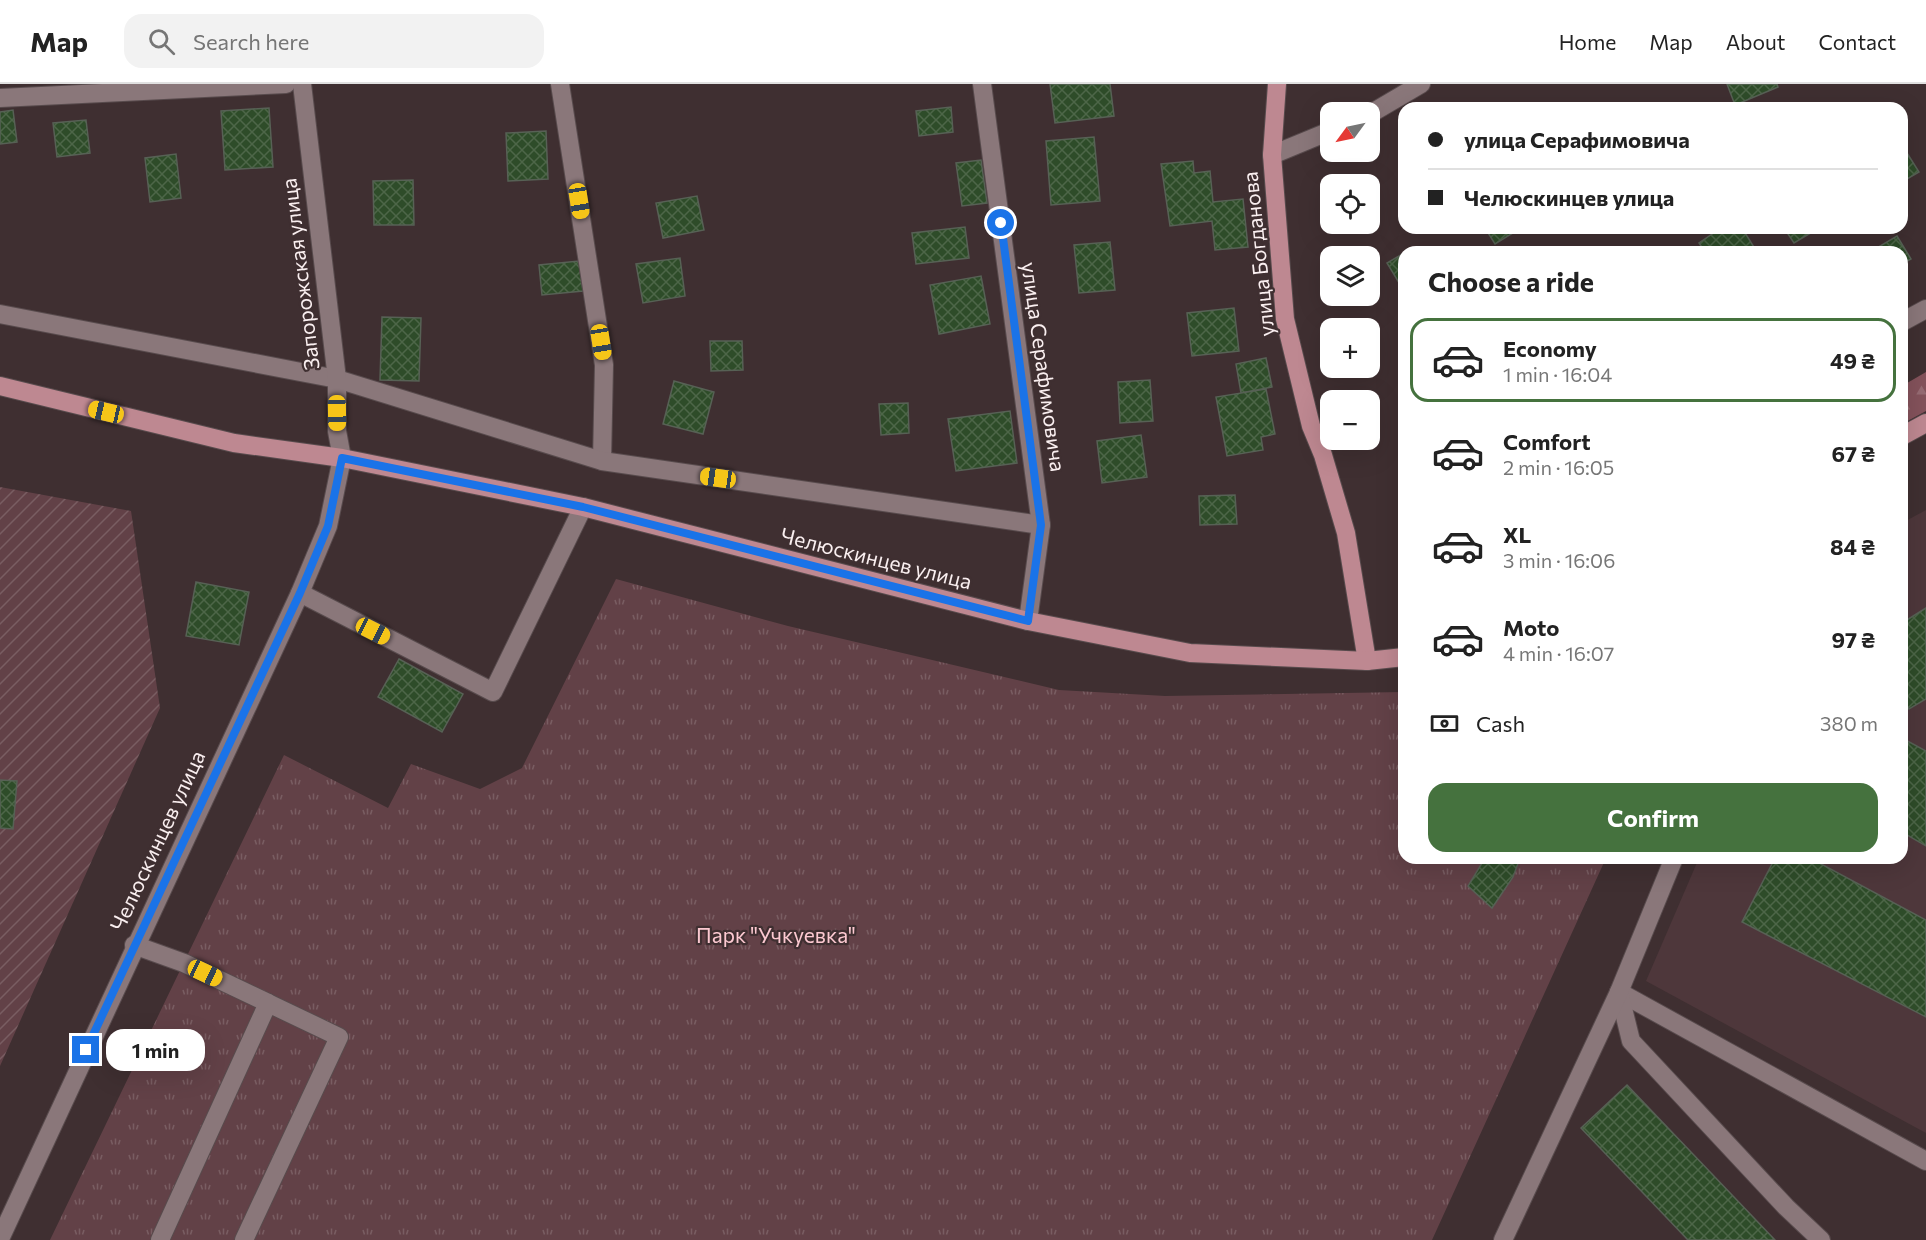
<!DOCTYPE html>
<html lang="en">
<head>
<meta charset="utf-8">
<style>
	body { margin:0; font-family:Commissioner,sans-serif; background:#f2f2f2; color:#222; height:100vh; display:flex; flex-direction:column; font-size:22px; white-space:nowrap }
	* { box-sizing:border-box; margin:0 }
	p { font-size:20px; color:#767676 }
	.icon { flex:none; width:33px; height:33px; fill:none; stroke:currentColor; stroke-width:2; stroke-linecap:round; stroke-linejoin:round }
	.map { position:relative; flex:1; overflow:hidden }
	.details { position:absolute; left:1398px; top:162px; width:510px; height:618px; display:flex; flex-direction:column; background:#fff; border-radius:18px; box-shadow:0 6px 24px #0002 }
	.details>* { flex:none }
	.hud { position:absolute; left:1398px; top:18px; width:510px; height:132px; border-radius:18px; box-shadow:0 6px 24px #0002; display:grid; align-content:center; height:132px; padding:0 30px; background:#fff }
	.needle { width:39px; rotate:237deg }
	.buttons { position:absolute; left:1320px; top:18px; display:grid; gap:12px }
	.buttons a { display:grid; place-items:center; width:60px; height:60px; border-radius:12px; background:#fff; box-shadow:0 6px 24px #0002; font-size:30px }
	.end { position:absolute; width:27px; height:27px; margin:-14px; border:8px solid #1a73e8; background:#fff; box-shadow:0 0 0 3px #fff }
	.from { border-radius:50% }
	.bubble { position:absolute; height:42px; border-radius:18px; background:#fff; box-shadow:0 6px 24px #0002; font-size:20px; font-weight:700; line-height:42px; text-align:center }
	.car { position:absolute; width:18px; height:36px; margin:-18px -9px; border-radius:8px; box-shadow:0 0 4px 2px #0007; background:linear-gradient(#f5c518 24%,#345 0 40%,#f5c518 0 76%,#345 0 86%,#f5c518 0) }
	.hud b { display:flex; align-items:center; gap:21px; height:57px; font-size:22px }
	.hud b+b { border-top:2px solid #e0e0e0 }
	.hud i { width:15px; height:15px; background:#222 }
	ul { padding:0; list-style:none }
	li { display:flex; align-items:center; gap:18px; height:84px; margin:0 12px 9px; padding:0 18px; border:3px solid transparent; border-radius:18px }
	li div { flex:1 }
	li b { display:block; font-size:22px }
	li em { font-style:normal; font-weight:700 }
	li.active { border-color:#45723e }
	li>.icon { width:54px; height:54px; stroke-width:1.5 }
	h2 { padding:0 30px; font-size:27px; line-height:72px }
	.pay { display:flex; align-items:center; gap:15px; height:66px; padding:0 30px; font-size:22px }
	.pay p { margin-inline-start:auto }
	.primary-button { display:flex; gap:12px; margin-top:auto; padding:12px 30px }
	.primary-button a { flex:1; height:69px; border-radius:18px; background:#45723e; color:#fff; font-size:24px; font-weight:700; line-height:69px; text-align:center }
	header { display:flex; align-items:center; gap:36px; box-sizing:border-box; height:84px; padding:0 30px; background:#fff; border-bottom:2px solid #e0e0e0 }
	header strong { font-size:28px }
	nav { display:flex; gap:33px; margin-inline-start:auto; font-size:21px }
	.search { width:420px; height:54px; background:#f2f2f2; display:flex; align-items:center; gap:15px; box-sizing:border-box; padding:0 21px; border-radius:18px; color:#767676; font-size:22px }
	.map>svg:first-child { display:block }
	.built { fill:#4e373b }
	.forest { fill:url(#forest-firs) }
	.park { fill:url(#park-tufts) }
	.garden { fill:url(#garden-furrows) }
	.building { fill:url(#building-cross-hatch); stroke:#576155; stroke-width:1.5 }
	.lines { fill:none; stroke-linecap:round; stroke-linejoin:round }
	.minor-casing { stroke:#584b4d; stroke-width:20 }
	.major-casing { stroke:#584b4d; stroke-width:20 }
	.minor { stroke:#8a777a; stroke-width:18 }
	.major { stroke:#be8891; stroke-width:18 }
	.route { stroke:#1a73e8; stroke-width:8 }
	.labels { text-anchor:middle; stroke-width:4.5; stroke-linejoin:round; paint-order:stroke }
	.street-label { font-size:21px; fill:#faeff0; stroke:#3f2f31 }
	.park-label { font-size:21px; fill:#fcc9d1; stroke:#3f2f31 }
</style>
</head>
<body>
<header>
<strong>Map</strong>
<div class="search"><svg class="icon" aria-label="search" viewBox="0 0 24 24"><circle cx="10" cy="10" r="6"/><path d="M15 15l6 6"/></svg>Search here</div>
<nav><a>Home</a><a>Map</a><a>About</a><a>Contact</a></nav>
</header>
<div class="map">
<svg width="1926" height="1156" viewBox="0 0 1926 1156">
	<defs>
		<pattern id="forest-firs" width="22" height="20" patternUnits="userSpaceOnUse" patternTransform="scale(1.5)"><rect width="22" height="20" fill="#84525b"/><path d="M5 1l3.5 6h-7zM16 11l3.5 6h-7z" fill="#966b73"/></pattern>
		<pattern id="park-tufts" width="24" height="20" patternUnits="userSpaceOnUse" patternTransform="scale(1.5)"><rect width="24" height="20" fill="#624147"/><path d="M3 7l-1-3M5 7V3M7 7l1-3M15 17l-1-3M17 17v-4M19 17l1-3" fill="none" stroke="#795d62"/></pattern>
		<pattern id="garden-furrows" width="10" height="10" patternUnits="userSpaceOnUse" patternTransform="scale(1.5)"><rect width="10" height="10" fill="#624147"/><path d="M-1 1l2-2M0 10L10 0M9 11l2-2" fill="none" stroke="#795d62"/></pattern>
		<pattern id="building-cross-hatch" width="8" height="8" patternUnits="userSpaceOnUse" patternTransform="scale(1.5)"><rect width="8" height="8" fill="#2e4c29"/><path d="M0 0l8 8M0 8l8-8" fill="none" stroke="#4d6648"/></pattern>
	</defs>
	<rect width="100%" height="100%" fill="#3f2f31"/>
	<path class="built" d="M1926,426v623l-280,-152 53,-123h203v-335z"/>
	<path class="forest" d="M1926,288v39l-24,13v-38z"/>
	<path class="park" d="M616,495l172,47 271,64 106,6 239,-4v166h202l-174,382h-1382l234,-485 104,53 23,-44 69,25 42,-21z"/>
	<path class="garden" d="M0,403l131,24 29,197 -160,358z"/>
	<g class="building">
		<path d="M1050,0h60l4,32 -59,7z"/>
		<path d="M1727,0h50l1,3 -43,18z"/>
		<path d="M951,23l2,25 -34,4 -3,-25z"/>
		<path d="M269,24l4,59 -48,3 -4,-59z"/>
		<path d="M13,26l4,32 -17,2v-32z"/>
		<path d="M86,36l4,33 -33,4 -4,-34z"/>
		<path d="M546,47l2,48 -40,2 -2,-48z"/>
		<path d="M1094,53l6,64 -49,4 -5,-64z"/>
		<path d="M1902,61l17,27 -17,10z"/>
		<path d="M176,70l5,44 -31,4 -5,-44z"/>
		<path d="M981,76l6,43 -25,3 -6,-43z"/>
		<path d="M1193,77l1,12 16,-2 3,31 30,-3 5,48 -33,3 -3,-29 -42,5 -9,-62z"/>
		<path d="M413,96l1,45h-40l-1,-44z"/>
		<path d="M697,112l7,34 -41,8 -7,-35z"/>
		<path d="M965,143l4,31 -53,6 -4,-31z"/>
		<path d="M1485,144h36l-26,16z"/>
		<path d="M1721,144h21l15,24h-52l-6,-9z"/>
		<path d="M1784,144h35l-25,15z"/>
		<path d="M1897,152l14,23 -9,5v-12h-25l-2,-3z"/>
		<path d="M1110,158l5,48 -36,3 -5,-48z"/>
		<path d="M1404,169v38l-17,-28z"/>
		<path d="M680,174l5,38 -42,7 -7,-39z"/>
		<path d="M579,177l4,30 -41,4 -3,-30z"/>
		<path d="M981,192l9,48 -51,10 -9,-49z"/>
		<path d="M1234,224l5,43 -47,5 -5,-43z"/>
		<path d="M382,233l39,1 -2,63 -39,-1z"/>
		<path d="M710,257h32l1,29 -32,1z"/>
		<path d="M1266,274l6,29 -31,6 -5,-29z"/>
		<path d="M1150,296l3,41 -33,2 -2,-41z"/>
		<path d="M674,297l40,11 -11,42 -40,-10z"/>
		<path d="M1266,305l9,45 -14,3 2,13 -36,6 -11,-59z"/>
		<path d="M908,319l1,30 -28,2 -2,-31z"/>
		<path d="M1010,327l7,52 -61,8 -8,-52z"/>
		<path d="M1141,351l6,42 -45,6 -5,-42z"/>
		<path d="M1235,411l2,29 -37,1 -1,-29z"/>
		<path d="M196,498l53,10 -10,53 -53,-9z"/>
		<path d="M1926,524v91l-17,10 -7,-12v-74z"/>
		<path d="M399,575l64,35 -21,38 -64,-35z"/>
		<path d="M1902,654l24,13v95l-24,-14z"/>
		<path d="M0,696l17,1 -4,48 -13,-1z"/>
		<path d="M1485,774h35l-7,19 -21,31 -24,-22z"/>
		<path d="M1775,774h35l116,62v97l-184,-95z"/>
		<path d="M1627,1001l148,155h-87l-107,-112z"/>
	</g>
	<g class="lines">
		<g class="minor-casing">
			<g id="minor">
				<path d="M560,0l44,281 -2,96"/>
				<path d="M982,0l59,441 -13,96"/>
				<path d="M0,14l286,-14"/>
				<path d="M1370,30l51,-30"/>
				<path d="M1272,71l58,-24"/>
				<path d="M0,230l337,65 265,82 439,64"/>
				<path d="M1902,238l24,-13"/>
				<path d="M300,509l193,99 90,-185"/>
				<path d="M134,861l50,18 84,40"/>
				<path d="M1619,908l307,169"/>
				<path d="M1619,908l12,49 155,166 35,33"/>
				<path d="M0,1155l300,-646 28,-67 14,-68 -5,-27v-52l-35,-295"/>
				<path d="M160,1156l108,-237 71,34 -95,203"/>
				<path d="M1503,1156l116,-248 55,-134"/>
			</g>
		</g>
		<g class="major-casing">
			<g id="major">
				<path d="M1277,0l-5,71 13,164 26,107 12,29 23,78 21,128"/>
				<path d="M0,302l234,57 108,15 241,49 445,114 162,32 177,8 37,-4"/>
				<path d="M1902,352l24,-13"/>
			</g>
		</g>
		<use href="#minor" class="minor"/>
		<use href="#major" class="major"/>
	</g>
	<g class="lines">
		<path class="route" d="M86,966l214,-457 28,-67 14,-68 241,49 445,114 13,-96 -40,-302"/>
	</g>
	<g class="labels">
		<g class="street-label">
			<text transform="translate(1259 170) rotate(-96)" y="7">улица Богданова</text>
			<text transform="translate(301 190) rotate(-97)" y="7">Запорожская улица</text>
			<text transform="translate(1043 283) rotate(82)" y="7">улица Серафимовича</text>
			<text transform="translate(876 475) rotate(14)" y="7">Челюскинцев улица</text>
			<text transform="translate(158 757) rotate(-65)" y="7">Челюскинцев улица</text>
		</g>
		<g class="park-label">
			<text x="776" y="859">Парк "Учкуевка"</text>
		</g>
	</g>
</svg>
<div class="buttons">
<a><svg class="needle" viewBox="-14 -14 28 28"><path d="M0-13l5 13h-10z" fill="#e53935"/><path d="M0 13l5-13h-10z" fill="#767676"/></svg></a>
<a><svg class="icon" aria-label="locate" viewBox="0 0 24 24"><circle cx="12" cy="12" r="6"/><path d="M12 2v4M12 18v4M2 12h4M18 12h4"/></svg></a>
<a><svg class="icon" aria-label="layers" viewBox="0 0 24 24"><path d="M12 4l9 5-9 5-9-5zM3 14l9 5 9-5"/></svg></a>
<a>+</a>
<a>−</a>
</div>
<i class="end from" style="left:1001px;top:139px"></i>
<i class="end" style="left:86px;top:966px"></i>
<div class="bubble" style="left:106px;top:945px;width:99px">1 min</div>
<i class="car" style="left:579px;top:117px;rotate:171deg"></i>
<i class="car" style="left:601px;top:258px;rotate:171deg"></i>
<i class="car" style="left:106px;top:328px;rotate:283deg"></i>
<i class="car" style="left:337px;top:329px;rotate:179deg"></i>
<i class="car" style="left:718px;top:394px;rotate:278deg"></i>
<i class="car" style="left:373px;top:547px;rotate:117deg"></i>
<i class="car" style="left:205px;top:889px;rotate:115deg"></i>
<div class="hud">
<b><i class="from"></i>улица Серафимовича</b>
<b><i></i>Челюскинцев улица</b>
</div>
<section class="details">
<h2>Choose a ride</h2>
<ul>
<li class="active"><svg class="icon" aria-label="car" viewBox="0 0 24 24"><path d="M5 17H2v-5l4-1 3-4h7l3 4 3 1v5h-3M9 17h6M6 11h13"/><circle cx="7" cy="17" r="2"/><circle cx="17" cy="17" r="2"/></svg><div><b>Economy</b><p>1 min · 16:04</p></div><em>49 ₴</em></li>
<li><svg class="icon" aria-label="car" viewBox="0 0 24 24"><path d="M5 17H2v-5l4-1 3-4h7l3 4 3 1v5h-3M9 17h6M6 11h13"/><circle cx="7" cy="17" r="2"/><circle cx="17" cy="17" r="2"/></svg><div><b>Comfort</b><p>2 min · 16:05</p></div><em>67 ₴</em></li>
<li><svg class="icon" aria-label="car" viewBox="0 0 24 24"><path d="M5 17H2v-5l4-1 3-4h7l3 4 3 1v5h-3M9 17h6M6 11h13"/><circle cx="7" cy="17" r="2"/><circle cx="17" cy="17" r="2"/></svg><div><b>XL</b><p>3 min · 16:06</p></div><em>84 ₴</em></li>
<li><svg class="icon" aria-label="car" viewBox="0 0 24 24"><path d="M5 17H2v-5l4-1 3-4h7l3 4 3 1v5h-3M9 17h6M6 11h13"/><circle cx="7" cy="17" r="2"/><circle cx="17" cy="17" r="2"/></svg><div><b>Moto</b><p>4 min · 16:07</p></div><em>97 ₴</em></li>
</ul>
<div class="pay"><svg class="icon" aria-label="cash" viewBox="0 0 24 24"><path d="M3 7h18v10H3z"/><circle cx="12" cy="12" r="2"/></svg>Cash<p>380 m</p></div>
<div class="primary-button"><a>Confirm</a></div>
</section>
</div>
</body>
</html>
